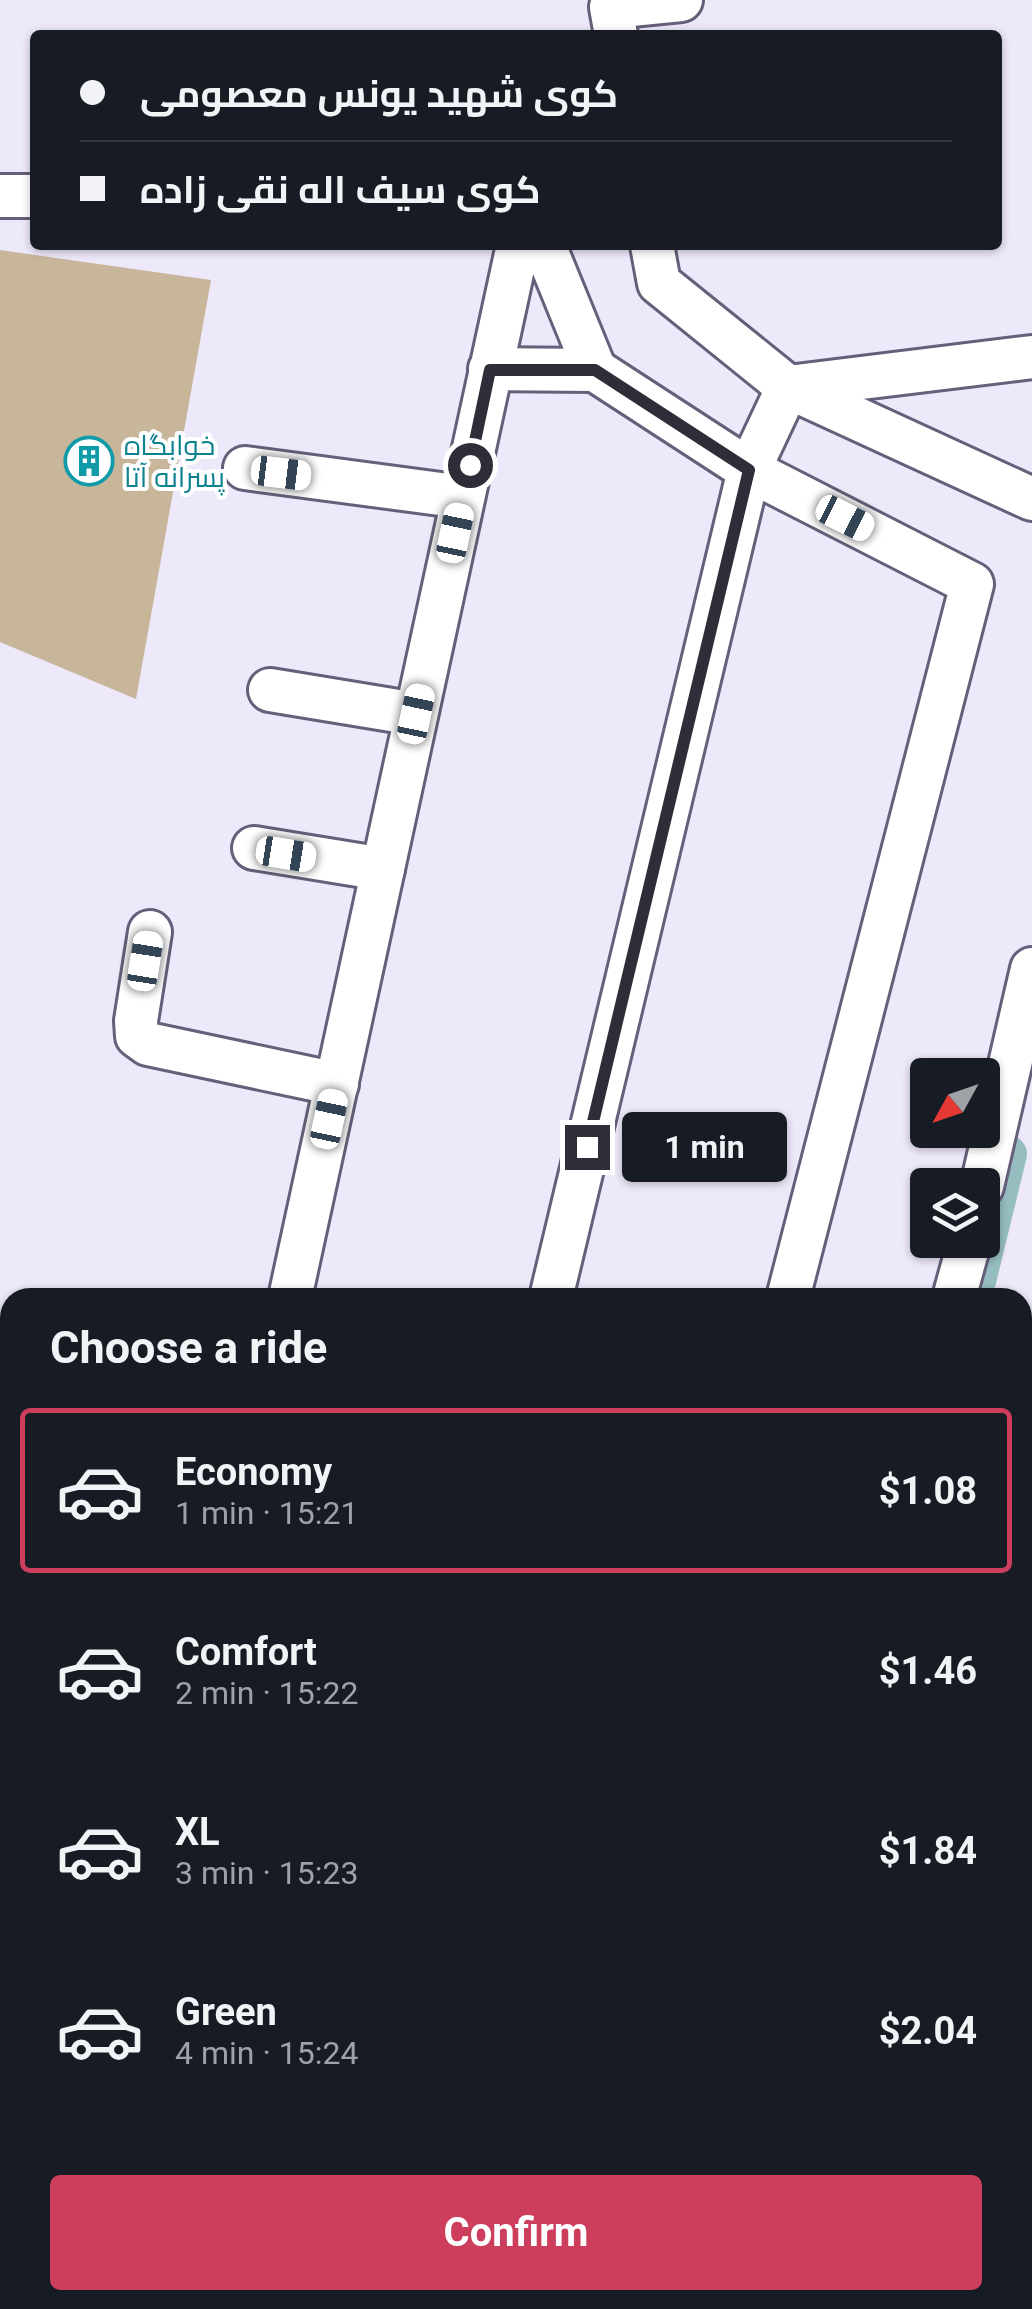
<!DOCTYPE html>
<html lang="en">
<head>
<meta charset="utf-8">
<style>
	body { margin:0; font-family:Roboto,Cairo,sans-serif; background:#242831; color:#f1f3f6; height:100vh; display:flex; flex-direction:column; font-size:38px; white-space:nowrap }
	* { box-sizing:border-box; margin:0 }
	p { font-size:32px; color:#9ea1a6 }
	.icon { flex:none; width:55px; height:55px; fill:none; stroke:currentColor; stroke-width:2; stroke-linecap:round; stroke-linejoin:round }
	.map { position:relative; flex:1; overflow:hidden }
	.drawer { position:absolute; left:0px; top:1288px; width:1032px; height:1022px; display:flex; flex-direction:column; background:#171b24; border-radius:30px 30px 0 0; box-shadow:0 2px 8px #0004 }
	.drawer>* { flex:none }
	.top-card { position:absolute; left:30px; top:30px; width:972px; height:220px; border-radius:10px; box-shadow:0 2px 8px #0004; display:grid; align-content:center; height:220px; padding:0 50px; background:#171b24 }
	.needle { width:65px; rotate:230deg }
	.buttons { position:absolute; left:910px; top:1058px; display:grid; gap:20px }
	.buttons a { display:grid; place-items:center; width:90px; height:90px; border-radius:10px; background:#171b24; box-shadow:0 2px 8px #0004; font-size:50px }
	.end { position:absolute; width:45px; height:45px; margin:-22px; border:12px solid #302d39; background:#fff; box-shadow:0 0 0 5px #fff }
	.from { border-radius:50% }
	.bubble { position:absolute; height:70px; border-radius:10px; background:#171b24; box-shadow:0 2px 8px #0004; font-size:32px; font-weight:700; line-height:70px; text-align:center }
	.car { position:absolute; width:30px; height:60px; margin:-30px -15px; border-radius:12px; box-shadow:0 0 8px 2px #0007; background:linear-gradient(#fff 24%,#345 0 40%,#fff 0 76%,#345 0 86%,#fff 0) }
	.top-card b { display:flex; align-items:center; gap:35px; height:95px; font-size:38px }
	.top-card b+b { border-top:2px solid #363941 }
	.top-card i { width:25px; height:25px; background:#f1f3f6 }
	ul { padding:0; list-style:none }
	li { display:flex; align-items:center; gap:30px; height:165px; margin:0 20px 15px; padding:0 30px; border:5px solid transparent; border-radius:10px }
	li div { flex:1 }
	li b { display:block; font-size:38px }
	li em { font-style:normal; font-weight:700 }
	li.active { border-color:#cd3d5c }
	li>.icon { width:90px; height:90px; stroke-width:1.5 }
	h2 { padding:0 50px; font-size:45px; line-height:120px }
	.primary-button { display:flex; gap:20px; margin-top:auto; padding:20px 50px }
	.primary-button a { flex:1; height:115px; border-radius:10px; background:#cd3d5c; color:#fff; font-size:40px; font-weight:700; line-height:115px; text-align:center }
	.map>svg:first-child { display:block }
	.education { fill:#f5dad6 }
	.green { fill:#b3ceb8 }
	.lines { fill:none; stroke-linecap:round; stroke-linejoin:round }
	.canal { stroke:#96bec1; stroke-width:38 }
	.building { fill:#c8b69b }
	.minor-casing { stroke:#665f79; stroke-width:48 }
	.major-casing { stroke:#975443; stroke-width:58 }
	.minor { stroke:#fff; stroke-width:42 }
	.major { stroke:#e2a591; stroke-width:52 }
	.route { stroke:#302d39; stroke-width:12 }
	.labels { text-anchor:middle; stroke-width:8; stroke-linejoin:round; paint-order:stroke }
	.culture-label { font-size:28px; fill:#0d838f; stroke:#fff; text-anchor:start }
</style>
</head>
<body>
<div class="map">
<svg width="1032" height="2309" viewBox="0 0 1032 2309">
	<rect width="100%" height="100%" fill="#ede8fa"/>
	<path class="education" d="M0,1845l10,5v138l-10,1z"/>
	<path class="green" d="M1023,1507l9,4v158l-9,12z"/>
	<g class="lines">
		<path class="canal" d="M977,1281l31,-127"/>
	</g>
	<path class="building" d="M0,250l211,30 -75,419 -136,-57z"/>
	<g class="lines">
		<g class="minor-casing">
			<g id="minor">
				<path d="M616,35l-5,-28 70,-7"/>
				<path d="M0,196h35"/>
				<path d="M544,245l51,125"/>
				<path d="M652,245l7,38 129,104 244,-30"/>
				<path d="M490,369l105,1 154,100 223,114 -184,714"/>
				<path d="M245,468l218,29"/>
				<path d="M270,690l146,24"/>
				<path d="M254,848l129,21"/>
				<path d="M150,932l-14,89 1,15 11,8 189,40"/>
				<path d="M982,1186l50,-217"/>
				<path d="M290,1298l228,-1053"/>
				<path d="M551,1298l198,-828 39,-83 244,112"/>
				<path d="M954,1298l16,-58"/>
				<path d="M0,1358l10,5"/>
				<path d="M1022,1776l10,-14"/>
				<path d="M1022,1872l10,-8"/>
				<path d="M0,2055l10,-1"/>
				<path d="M0,2104l10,-3"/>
				<path d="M0,2141l10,-2"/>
				<path d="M1022,2200l10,-3"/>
				<path d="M197,2300l21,9"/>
				<path d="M527,2300l3,9"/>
			</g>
		</g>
		<g class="major-casing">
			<g id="major">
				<path d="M2,2229l8,-39"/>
				<path d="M53,2300l6,9"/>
			</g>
		</g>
		<use href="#minor" class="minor"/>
		<use href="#major" class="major"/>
	</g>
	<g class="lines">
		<path class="route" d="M470,465l20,-95h105l154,100 -162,677"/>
	</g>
	<defs>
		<g id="building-ring" transform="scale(2.5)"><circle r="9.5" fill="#fff" stroke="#0f9aa8" stroke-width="1.5"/><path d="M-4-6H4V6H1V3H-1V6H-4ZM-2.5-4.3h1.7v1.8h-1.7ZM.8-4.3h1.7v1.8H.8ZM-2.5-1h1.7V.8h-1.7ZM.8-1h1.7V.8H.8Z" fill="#0f9aa8"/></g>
	</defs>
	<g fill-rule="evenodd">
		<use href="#building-ring" x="89" y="461"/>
	</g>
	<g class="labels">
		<g class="culture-label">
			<text x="124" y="455">خوابگاه<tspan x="124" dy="32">پسرانه آتا</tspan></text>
		</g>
	</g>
</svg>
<div class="buttons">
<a><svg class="needle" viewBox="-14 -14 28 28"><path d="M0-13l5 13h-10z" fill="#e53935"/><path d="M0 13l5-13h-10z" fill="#9ea1a6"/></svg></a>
<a><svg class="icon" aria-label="layers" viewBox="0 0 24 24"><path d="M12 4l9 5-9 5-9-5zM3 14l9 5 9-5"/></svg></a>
</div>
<i class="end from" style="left:470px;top:465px"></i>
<i class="end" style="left:587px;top:1147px"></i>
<div class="bubble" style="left:622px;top:1112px;width:165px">1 min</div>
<i class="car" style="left:281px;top:473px;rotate:97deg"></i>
<i class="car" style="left:845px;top:518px;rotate:117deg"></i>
<i class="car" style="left:455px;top:533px;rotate:12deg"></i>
<i class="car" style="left:416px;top:714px;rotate:12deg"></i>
<i class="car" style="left:286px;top:854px;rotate:99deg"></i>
<i class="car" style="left:145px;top:961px;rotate:9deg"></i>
<i class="car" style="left:329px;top:1119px;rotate:12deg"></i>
<div class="top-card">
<b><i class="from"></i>کوی شهید یونس معصومی</b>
<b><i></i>کوی سیف اله نقی زاده</b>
</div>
<section class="drawer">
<h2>Choose a ride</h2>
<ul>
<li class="active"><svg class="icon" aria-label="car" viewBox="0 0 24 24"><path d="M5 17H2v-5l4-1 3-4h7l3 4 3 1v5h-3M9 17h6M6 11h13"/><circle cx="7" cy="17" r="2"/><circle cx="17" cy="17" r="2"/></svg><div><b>Economy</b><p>1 min · 15:21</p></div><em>$1.08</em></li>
<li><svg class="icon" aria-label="car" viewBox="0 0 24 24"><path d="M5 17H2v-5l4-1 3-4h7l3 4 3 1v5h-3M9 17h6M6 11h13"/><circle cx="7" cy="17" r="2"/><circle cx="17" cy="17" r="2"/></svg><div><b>Comfort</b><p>2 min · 15:22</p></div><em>$1.46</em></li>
<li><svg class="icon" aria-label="car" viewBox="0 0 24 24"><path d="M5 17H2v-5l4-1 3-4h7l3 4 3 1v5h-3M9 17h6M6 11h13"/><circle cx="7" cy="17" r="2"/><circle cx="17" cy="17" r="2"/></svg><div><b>XL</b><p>3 min · 15:23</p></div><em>$1.84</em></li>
<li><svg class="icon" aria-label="car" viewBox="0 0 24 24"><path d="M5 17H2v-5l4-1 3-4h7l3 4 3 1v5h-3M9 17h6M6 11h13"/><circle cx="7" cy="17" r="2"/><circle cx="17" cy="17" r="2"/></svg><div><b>Green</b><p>4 min · 15:24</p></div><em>$2.04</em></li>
</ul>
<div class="primary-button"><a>Confirm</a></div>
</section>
</div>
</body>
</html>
